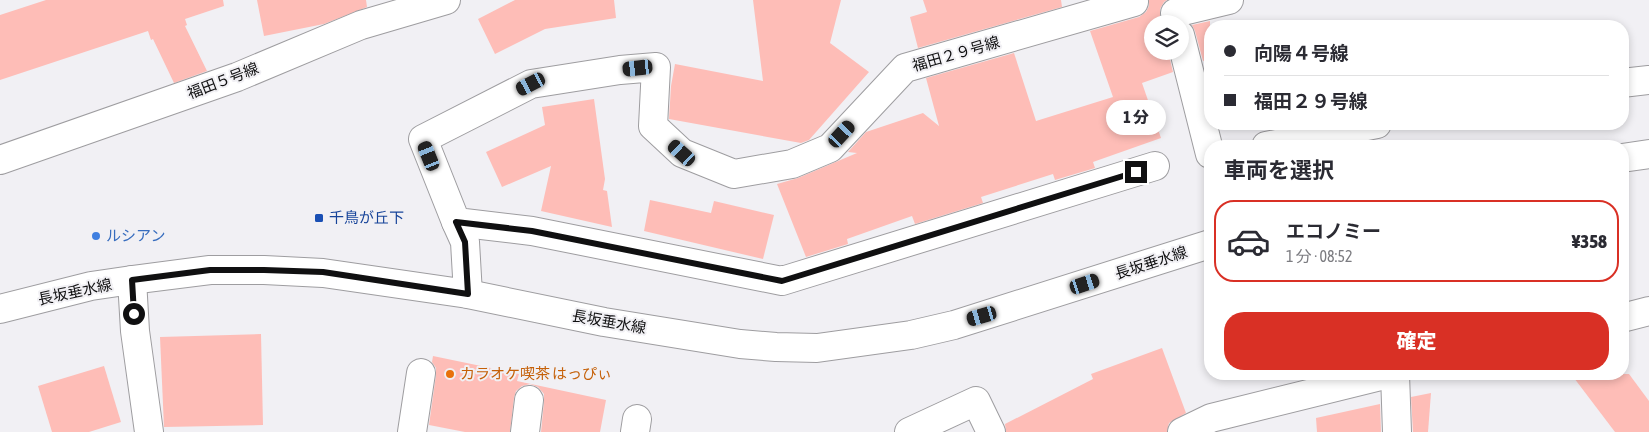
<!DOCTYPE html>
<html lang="ja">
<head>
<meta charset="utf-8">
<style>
	body { margin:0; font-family:"Asap Condensed","Noto Sans JP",sans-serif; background:#f2f2f3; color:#2b2b33; height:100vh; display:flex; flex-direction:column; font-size:19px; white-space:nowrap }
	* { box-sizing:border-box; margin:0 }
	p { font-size:16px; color:#7c7c81 }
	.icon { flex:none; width:28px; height:28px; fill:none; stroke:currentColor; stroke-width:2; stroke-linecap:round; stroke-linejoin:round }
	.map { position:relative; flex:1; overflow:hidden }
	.details { position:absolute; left:1204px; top:140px; width:425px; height:240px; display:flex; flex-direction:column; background:#fff; border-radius:20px; box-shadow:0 2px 8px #0003 }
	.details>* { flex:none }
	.hud { position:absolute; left:1204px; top:20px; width:425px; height:110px; border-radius:20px; box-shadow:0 2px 8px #0003; display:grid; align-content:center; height:110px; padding:0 20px; background:#fff }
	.fabs { position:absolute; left:1144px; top:15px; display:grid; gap:10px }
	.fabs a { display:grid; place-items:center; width:45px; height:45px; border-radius:50%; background:#fff; box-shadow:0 2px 8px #0003; font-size:25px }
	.end { position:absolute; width:22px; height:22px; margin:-11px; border:6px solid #101011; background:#fff; box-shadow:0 0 0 2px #fff }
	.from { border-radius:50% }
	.bubble { position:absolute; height:35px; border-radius:18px; background:#fff; box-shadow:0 2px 8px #0003; font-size:16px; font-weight:800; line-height:35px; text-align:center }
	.car { position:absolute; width:15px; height:30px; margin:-15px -8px; border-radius:6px; box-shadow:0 0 4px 1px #0007; background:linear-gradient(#222 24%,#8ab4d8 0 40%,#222 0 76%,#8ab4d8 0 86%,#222 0) }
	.hud b { display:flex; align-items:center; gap:18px; height:48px; font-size:19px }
	.hud b+b { border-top:1px solid #e1e1e2 }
	.hud i { width:12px; height:12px; background:#2b2b33 }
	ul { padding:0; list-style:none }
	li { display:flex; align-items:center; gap:15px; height:82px; margin:0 10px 8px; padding:0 10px; border:2px solid #e1e1e2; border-radius:20px }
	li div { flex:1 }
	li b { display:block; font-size:19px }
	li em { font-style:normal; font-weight:800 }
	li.current { border-color:#d93025 }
	li>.icon { width:45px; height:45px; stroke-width:1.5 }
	h2 { padding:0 20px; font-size:22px; line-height:60px }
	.button { display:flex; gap:10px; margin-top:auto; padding:10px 20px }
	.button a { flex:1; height:58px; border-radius:20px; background:#d93025; color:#fff; font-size:20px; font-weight:800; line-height:58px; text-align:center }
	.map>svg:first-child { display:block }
	.building { fill:#febdb7 }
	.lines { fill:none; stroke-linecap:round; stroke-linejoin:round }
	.minor-casing { stroke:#9e9da0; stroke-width:30 }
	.major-casing { stroke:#9e9da0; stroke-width:30 }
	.minor { stroke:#fff; stroke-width:28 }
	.major { stroke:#fff; stroke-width:28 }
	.route { stroke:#101011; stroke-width:6 }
	.transit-dot { fill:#1a4fb4; stroke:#f1f0f4; stroke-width:2 }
	.shop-dot { fill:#3f7fe0; stroke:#f1f0f4; stroke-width:2 }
	.food-dot { fill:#e8710a; stroke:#f1f0f4; stroke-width:2 }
	.labels { text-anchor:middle; stroke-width:4; stroke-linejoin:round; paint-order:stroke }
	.street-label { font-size:15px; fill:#101011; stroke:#f1f0f4 }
	.transit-label { font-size:15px; fill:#164399; stroke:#f1f0f4; text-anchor:start }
	.shop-label { font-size:15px; fill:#366cbe; stroke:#f1f0f4; text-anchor:start }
	.food-label { font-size:15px; fill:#c56008; stroke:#f1f0f4; text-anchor:start }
</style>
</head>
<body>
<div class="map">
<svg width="1649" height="432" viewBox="0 0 1649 432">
	<rect width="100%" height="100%" fill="#f1f0f4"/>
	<g class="building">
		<path d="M46,0h177l1,6 -39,13 2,6 -2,1 22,45 -33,12 -21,-44 -2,1 -3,-9 -148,49v-65z"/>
		<path d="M257,0h109l1,7 -43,17 -60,12z"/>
		<path d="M515,0h99l2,18 -71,11 -50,25 -17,-35z"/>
		<path d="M753,0h88l-11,43 39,29 -60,68 -8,3 -132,-24 2,-33 4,-22 88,17z"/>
		<path d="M923,0h138l1,7 -144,41 -8,-31 17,-5z"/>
		<path d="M1149,0h18l-3,2 -4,7v8l4,7h-12v27h16l5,21 -31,11 19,55 -68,24 2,6 -40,12 -2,-6 -72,23 2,6 -68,21 -3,-8 -65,23 1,5 -42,13 -29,-73 21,-6 59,-25 -9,-1 18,-20 57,-19 16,13 -13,-48 88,-25 22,68 77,-24 -23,-66 49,-14 7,-5 3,-6z"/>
		<path d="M1210,21v38l-7,2 -8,-30 -3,-6z"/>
		<path d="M594,99l11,80 -2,11 4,1 5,36 -71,-16 10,-45 -49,21 -16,-35 59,-27 -3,-18z"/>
		<path d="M650,200l61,13 3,-12 60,14 -11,44 -119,-28z"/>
		<path d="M261,334l2,91 -99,2 -4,-90z"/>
		<path d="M1162,348l24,65 -17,10 -2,9h-161l-1,-8 88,-45 -2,-5z"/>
		<path d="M433,356l86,18 -2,7 89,19 -6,32h-59l3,-30v-8l-6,-7 -8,-3 -8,2 -6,5 -2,7 -4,34h-45l-36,-7 7,-50v-7l-4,-6z"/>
		<path d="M104,366l17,56 -32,10h-37l-14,-46z"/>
		<path d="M1571,374h58l20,27v31h-34z"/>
		<path d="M1431,393l-3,39h-15l-2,-35z"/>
		<path d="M1380,404l1,28h-64l-1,-14z"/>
	</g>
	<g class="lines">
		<g class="minor-casing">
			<g id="minor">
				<path d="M1134,2l-229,66 -75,80 -38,16 -58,10 -52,-21 -29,-27 3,-59 -36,3 -89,14 -108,55 33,83 76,9 250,50 373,-115"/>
				<path d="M1175,13l54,-13"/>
				<path d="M1180,35l30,119"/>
				<path d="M1622,83l27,-3"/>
				<path d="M1266,146l111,-22"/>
				<path d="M0,160l237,-83 124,-52 85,-25"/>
				<path d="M456,222l9,20 3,52"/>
				<path d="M132,280l3,51 14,101"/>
				<path d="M1622,318l27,-7"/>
				<path d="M1395,374l2,58"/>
				<path d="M412,432l9,-59"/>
				<path d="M525,432l4,-32"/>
				<path d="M635,432l2,-13"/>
				<path d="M909,432l67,-31 15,31"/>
				<path d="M1182,432l29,-14 178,-44"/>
			</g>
		</g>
		<g class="major-casing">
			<g id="major">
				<path d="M1622,158l27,-4"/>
				<path d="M0,309l91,-23 41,-6 78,-10h54l59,3 145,21 136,28 136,22 36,3 41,1 94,-13 43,-10 256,-81"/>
			</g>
		</g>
		<use href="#minor" class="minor"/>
		<use href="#major" class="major"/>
	</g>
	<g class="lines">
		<path class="route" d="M134,314l-2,-34 78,-10h54l59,2 145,22 -3,-52 -9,-20 76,9 250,50 354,-109"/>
	</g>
	<rect class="transit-dot" x="314" y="213" width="10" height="10" rx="2.5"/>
	<circle class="shop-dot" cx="96" cy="236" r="5"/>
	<circle class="food-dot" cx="450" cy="374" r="5"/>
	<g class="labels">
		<g class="street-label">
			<text transform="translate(956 54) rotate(-16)" y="5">福田２９号線</text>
			<text transform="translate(223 81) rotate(-21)" y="5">福田５号線</text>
			<text transform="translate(1151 263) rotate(-18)" y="5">長坂垂水線</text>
			<text transform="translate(75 292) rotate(-12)" y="5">長坂垂水線</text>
			<text transform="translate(609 322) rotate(10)" y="5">長坂垂水線</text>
		</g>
		<g class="transit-label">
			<text x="329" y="223">千鳥が丘下</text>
		</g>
		<g class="shop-label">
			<text x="106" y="241">ルシアン</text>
		</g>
		<g class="food-label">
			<text x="460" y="379">カラオケ喫茶 はっぴぃ</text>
		</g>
	</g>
</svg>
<div class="fabs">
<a><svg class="icon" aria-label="layers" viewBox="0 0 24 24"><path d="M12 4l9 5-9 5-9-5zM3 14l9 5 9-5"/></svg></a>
</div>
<i class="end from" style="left:134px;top:314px"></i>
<i class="end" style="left:1136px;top:172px"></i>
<div class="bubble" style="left:1106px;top:100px;width:60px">1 分</div>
<i class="car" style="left:638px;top:68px;rotate:264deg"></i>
<i class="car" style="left:531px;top:84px;rotate:243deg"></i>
<i class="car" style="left:842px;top:134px;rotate:43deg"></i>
<i class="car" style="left:682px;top:153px;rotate:312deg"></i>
<i class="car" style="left:429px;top:156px;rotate:338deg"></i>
<i class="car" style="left:1085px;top:284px;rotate:72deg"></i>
<i class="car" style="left:982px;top:316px;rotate:254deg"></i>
<div class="hud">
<b><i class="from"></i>向陽４号線</b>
<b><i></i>福田２９号線</b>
</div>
<section class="details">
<h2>車両を選択</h2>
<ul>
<li class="current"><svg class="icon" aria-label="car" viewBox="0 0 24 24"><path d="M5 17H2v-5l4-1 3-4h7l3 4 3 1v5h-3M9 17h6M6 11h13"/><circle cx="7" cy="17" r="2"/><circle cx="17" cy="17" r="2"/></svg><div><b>エコノミー</b><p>1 分 · 08:52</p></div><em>¥358</em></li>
</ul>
<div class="button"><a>確定</a></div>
</section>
</div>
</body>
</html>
